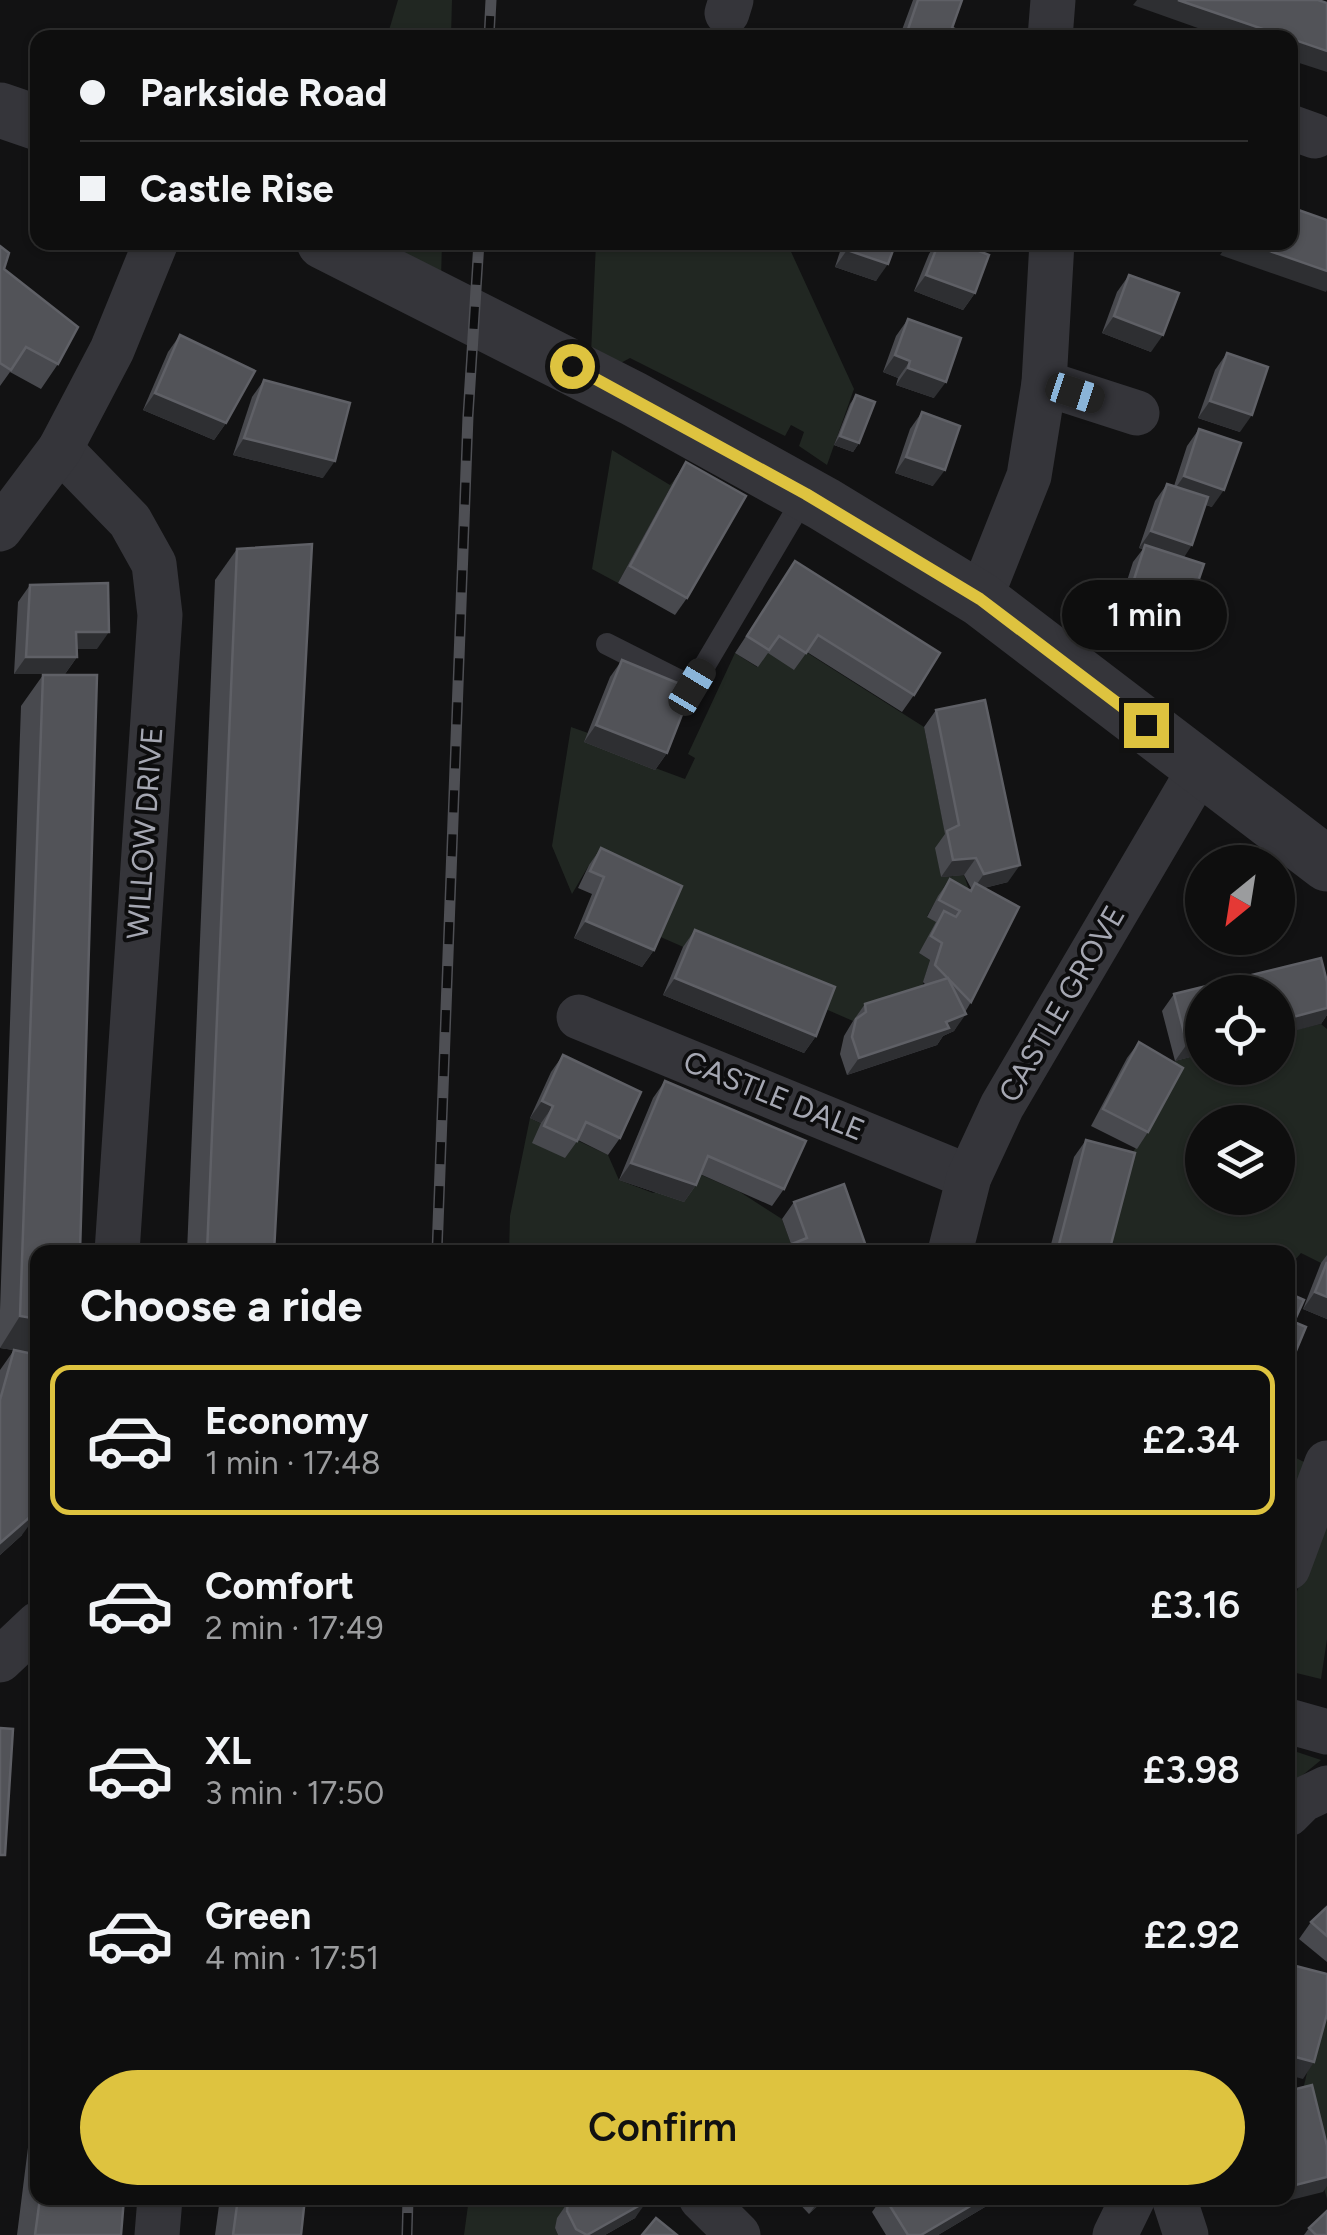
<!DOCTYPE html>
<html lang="en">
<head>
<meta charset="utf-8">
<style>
	body { margin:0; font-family:Figtree,sans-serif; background:#171717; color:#f1f3f6; height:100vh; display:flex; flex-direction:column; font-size:38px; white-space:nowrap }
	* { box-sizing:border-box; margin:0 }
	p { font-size:32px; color:#9b9c9e }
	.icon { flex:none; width:55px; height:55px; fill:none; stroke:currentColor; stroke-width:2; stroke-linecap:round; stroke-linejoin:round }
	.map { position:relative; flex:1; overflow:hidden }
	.side { position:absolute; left:30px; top:1245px; width:1265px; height:960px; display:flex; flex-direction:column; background:#0e0e0e; border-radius:20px; box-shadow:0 2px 8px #0004,0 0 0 2px #2e2e2e }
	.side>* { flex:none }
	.banner { position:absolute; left:30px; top:30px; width:1268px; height:220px; border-radius:20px; box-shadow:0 2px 8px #0004,0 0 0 2px #2e2e2e; display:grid; align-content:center; height:220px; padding:0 50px; background:#0e0e0e }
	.needle { width:65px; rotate:210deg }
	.tools { position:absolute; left:1185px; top:845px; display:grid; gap:20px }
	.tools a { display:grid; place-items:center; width:110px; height:110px; border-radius:50%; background:#0e0e0e; box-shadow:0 2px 8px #0004,0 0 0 2px #2e2e2e; font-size:50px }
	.end { position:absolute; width:45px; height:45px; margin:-22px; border:12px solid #dec33f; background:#111; box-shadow:0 0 0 5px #111 }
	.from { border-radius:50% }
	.bubble { position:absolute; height:70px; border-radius:35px; background:#0e0e0e; box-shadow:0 2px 8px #0004,0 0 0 2px #2e2e2e; font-size:32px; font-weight:600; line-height:70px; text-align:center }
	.car { position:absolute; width:30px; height:60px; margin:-30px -15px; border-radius:12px; box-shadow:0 0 8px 2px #0007; background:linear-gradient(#222 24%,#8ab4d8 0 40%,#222 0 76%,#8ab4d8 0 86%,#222 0) }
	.banner b { display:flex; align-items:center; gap:35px; height:95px; font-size:38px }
	.banner b+b { border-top:2px solid #2e2e2e }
	.banner i { width:25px; height:25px; background:#f1f3f6 }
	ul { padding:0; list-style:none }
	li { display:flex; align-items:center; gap:30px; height:150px; margin:0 20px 15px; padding:0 30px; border:5px solid transparent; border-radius:20px }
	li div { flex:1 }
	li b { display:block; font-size:38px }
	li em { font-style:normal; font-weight:600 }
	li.on { border-color:#dec33f }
	li>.icon { width:90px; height:90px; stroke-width:1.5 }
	h2 { padding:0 50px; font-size:45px; line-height:120px }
	.primary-button { display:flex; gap:20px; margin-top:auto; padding:20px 50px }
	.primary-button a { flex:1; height:115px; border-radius:60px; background:#dec33f; color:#111; font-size:40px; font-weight:600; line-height:115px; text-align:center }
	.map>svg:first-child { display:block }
	.green { fill:#212722; fill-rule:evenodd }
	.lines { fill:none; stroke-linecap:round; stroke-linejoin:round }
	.service { stroke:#35353a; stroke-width:22 }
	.minor { stroke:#35353a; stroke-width:45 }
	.tertiary { stroke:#35353a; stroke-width:55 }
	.rail-casing { stroke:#4e4f54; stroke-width:11 }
	.rail { stroke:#0d0d0e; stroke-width:8; stroke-dasharray:22; stroke-linecap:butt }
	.wall { fill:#48494e }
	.shaded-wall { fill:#2e2f32 }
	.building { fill:#525358; stroke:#5f6066; stroke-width:2.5 }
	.route { stroke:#dec33f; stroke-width:12 }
	.labels { text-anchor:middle; stroke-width:8; stroke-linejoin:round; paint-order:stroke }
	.street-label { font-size:30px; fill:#a5a7b2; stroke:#0d0d0e }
</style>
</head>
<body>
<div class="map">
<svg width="1327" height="2235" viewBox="0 0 1327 2235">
	<rect width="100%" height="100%" fill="#121213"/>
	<g class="green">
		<path d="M398,0h54l-1,37h-64z"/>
		<path d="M370,243h72l-1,36z"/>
		<path d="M596,243h191l67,146 -27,76 -28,-19 5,-14 -13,-7 -6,11 -155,-78 -15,8 -24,-12z"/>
		<path d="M612,450l58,35 5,-6 -57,104 -26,-14z"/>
		<path d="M806,652l118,75 23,115 -11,6 5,29 23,-2 5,15 -31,7 -11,19 21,12 -29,25 11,7 -11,37 -66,24 -197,-86 -67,-70 -17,29 -20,-48 19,-119 17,6 -3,9 100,37 10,-21 -7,-4 47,-101 22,14 10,-14z"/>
		<path d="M1321,1024l6,5v237l-26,-13 -13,15v-16h-186l21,-82 48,-85 4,-24 27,-7v14h76v-34zM1202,1122h76v76h-76z"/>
		<path d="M530,1118l78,37 11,25 34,13 44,-20 43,19 42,27 12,33h-285l1,-36z"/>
		<path d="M1288,1454l18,9 -18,47z"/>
		<path d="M1327,1515v124l-6,40 -33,-8v-57z"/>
		<path d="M1288,1749l33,11 -33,27z"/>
		<path d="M1327,1990v209l-27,-97z"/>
		<path d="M469,2198h93l6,10 -13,20 3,7h-94z"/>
	</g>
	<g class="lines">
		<path class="service" d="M607,644l85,43 114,-193"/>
		<g class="minor">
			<path d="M727,13l4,-13"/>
			<path d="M1050,38l3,-38"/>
			<path d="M1290,127l25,9"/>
			<path d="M1044,383l93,30"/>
			<path d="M60,449l70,72 24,43 6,51 -43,637"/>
			<path d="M0,529l60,-80 52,-99 44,-108"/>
			<path d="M980,599l49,-123 15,-93 8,-141"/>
			<path d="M579,1017l390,160"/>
			<path d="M950,1252l19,-75 33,-71 199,-339"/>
			<path d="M1288,1568l39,-105"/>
			<path d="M0,1660l38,-36"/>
			<path d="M1288,1721l39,11"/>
			<path d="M1288,1814l14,-14 25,-12"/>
			<path d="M701,2198l37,37"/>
			<path d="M1174,2198l12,37"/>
			<path d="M157,2235l3,-37"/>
			<path d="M1115,2235l18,-37"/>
		</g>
		<g class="tertiary">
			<path d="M0,110l38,13"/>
			<path d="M324,242l310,157 190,105 156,95 347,265"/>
		</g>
		<g class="rail-casing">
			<g id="rail">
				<path d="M489,38l2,-38"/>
				<path d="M437,1252l31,-836 11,-174"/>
				<path d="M407,2235l1,-37"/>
			</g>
		</g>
		<use href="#rail" class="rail"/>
	</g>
	<g class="wall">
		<path d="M913,0h49l-10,28 8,10h-61z"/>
		<path d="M843,242h53l-20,39 -41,-14z"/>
		<path d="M937,242h19l19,51 -12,17 -49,-19 15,-37z"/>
		<path d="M0,246l4,23 54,95 -17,25 -31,-17 -10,14z"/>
		<path d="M1129,275l22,77 -49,-19 15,-41z"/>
		<path d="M908,319l26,79 -38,-13 2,-7 -15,-6 13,-36z"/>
		<path d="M180,335l46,88 -12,17 -71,-30 25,-58z"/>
		<path d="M1227,353l13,79 -42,-14 17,-48z"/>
		<path d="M264,380l59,98 -90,-23 19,-58z"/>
		<path d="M856,395l3,48 -6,9 -19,-7 16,-41z"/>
		<path d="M922,412l11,74 -38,-13 15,-44z"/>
		<path d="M1199,429l13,78 -6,-2 -22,52 -11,83 -28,-10 3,-11 -30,-10 15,-47 10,-13 -4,-1 16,-47 12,-17 7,2 13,-40z"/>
		<path d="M686,462l1,136 -12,17 -57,-32 57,-104z"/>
		<path d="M237,549l37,703h-87l28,-672z"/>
		<path d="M795,561l119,134 -12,17 -95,-60 -13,18 -26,-17 -10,14 -23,-14z"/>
		<path d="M30,585l67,64h-21l1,8 -12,17h-51l4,-72z"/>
		<path d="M622,660l45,93 -12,17 -71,-28 26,-65z"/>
		<path d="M43,675l-24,676 3,184 -22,20v-185l14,-20 -14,-2v-38l21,-604z"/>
		<path d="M936,710l72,172 -24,6 -13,114 -17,29 -11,5 -6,9 -90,30 -7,-21 4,-18 9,-15 12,-17 61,-19 -3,-3 7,-22 -11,-7 17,-31 -9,-5 11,-21 12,-17 20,11 1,-2 -7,-13 -23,2 -6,-29 10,-14 -21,-107z"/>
		<path d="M601,848l53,102 -12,17 -68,-29 18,-44 -14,-6 11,-23z"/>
		<path d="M695,930l121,106 -12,17 -141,-58 20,-48z"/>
		<path d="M1327,982v33l-6,9 -119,-32v62l-27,7 -13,-50 12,-17z"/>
		<path d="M1139,1042l9,90 -11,17 -46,-23 36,-68z"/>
		<path d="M563,1055l57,83 -12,17 -30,-15 -13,18 -33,-15 9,-20 -11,-5 21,-46z"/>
		<path d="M665,1081l119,108 -12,17 -72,-32 -4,11 -12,17 -65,-22 34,-82z"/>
		<path d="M1086,1140l23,112h-60l25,-95z"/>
		<path d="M794,1202l74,50h-86l5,-6 4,-2 -9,-25z"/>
		<path d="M1327,1255v64l-24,-10 18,-46z"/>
		<path d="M1327,1907v55l-28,-23 12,-17z"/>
		<path d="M38,2068v130h86l-3,37h-104z"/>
		<path d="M220,2198h85l-4,37h-86z"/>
		<path d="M562,2198h83l-10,20 -30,17h-47l-3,-7 2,-10 9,-13z"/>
		<path d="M794,2198h32l-17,16z"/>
		<path d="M882,2198h118l-62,37h-52l-14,-23z"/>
		<path d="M1309,2228l18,7h-23z"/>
	</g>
	<g class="shaded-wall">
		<path d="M1137,0h41l109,38h-61l-93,-33z"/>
		<path d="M1290,39l37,12v21l-37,-12z"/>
		<path d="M1229,242h15l83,29v19l-1,2 -106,-37z"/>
		<path d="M847,250l41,14 -12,17 -41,-14z"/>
		<path d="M926,275l49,18 -12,17 -49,-19z"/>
		<path d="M1114,316l49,19 -12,17 -49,-19z"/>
		<path d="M895,355l15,6 -12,17 -15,-6z"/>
		<path d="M908,368l38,14 -12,16 -38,-13z"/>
		<path d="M155,393l71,30 -12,17 -71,-30z"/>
		<path d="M1210,401l42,14 -12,17 -42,-14z"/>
		<path d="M840,436l19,7 -6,9 -19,-7z"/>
		<path d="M244,438l91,23 -12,17 -90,-23z"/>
		<path d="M906,457l39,13 -12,16 -38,-13z"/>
		<path d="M1184,476l40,14 -12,17 -40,-14z"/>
		<path d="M1151,531l41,14 -11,17 -36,-17 -2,4 -4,-1z"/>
		<path d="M1130,592l30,10 -12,17 -30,-10z"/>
		<path d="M1157,614l27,9 -11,17 -28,-10z"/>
		<path d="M76,632h33l-12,17h-33z"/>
		<path d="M26,657h51l-12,17h-51z"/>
		<path d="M596,725l71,28 -12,17 -71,-28z"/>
		<path d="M976,858l-12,17 -23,2 12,-17z"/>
		<path d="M1020,865l-12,17 -36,9 12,-17z"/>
		<path d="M586,921l68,29 -12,17 -68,-29z"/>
		<path d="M675,978l141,58 -12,17 -141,-58z"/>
		<path d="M1327,1008v7l-6,9 -43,11v-14z"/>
		<path d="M966,1014l-12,17 -11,5 -6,9 -90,30 12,-17z"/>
		<path d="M1202,1040v14l-27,7 12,-17z"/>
		<path d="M542,1101l11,5 -12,17 -11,-5z"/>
		<path d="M631,1163l65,22 -12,17 -65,-22z"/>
		<path d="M1315,1292l12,5v22l-24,-10z"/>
		<path d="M20,1316l18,3v35l-38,-6z"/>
		<path d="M38,1510v3l-16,22 -22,20v-12z"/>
		<path d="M1288,2055l26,7 -11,17 -15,-4z"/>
		<path d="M1327,2177v9l-4,6 -52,13 5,-7h12v-11z"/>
		<path d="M821,2198h5l-17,16z"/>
		<path d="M984,2198h16l-62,37h-17z"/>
		<path d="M647,2201l-12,17 -30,17h-18z"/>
	</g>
	<g class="building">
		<path d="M918,0h44l-10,28 10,4 -2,6h-55z"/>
		<path d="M1178,0h140l9,3v48z"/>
		<path d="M1290,207l37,13v51l-83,-29h46z"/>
		<path d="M849,242h47l-8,22 -41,-14z"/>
		<path d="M939,242h17l33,13 -14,38 -49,-18z"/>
		<path d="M0,246l9,7 -5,16 74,58 -20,37 -32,-17 -15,23 -11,-7z"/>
		<path d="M1129,275l50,18 -16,42 -49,-19z"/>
		<path d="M908,319l53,19 -15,44 -38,-14 2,-7 -15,-6z"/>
		<path d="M180,335l75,36 -29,52 -71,-30z"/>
		<path d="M1227,353l41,14 -16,48 -42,-14z"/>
		<path d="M264,380l86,23 -15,58 -91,-23z"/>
		<path d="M856,395l19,7 -16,41 -19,-7z"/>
		<path d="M922,412l38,14 -15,44 -39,-13z"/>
		<path d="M1199,429l42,14 -17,47 -40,-14z"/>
		<path d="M686,462l60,34 -59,102 -57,-32z"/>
		<path d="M1167,484l41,13 -16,48 -41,-14z"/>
		<path d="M312,544l-38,708h-67l30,-703z"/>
		<path d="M1145,545l59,19 -20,59 -27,-9 3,-12 -30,-10z"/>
		<path d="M795,561l145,92 -26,42 -96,-60 -12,18 -27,-17 -10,14 -22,-14z"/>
		<path d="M108,583l1,49h-33l1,25h-51l4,-72z"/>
		<path d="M622,660l70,29 -25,64 -71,-28z"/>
		<path d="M43,675h54l-17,577h-42v67l-18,-3z"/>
		<path d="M985,700l35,165 -36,9 -8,-16 -23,2 -6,-29 12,-6 -23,-115z"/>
		<path d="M601,848l81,38 -28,64 -68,-29 18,-44 -14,-6z"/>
		<path d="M950,879l21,12 4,-8 44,24 -48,95 -36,-37 7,-22 -11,-7 13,-25 12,6 4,-6 -21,-11z"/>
		<path d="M695,930l140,57 -19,49 -141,-58z"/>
		<path d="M1321,958l6,24v26l-49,13v-29h-76v48l-15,4 -13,-50z"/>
		<path d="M948,978l18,36 -20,8 3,6 -90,30 -7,-21 4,-18 10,-7 -1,-8z"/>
		<path d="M1139,1042l44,26 -35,64 -45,-23z"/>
		<path d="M563,1055l78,37 -21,46 -34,-16 -9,19 -33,-15 9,-20 -11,-5z"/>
		<path d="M665,1081l141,60 -22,48 -76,-33 -12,29 -65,-22z"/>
		<path d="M1086,1140l49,13 -26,99h-52z"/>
		<path d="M844,1184l24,68h-78l-3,-6 20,-8 -13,-36z"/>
		<path d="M1327,1262v35l-12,-5z"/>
		<path d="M1288,1293l16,7 -10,22 12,5 -18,43z"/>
		<path d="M14,1350l24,5v155l-38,33v-143z"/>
		<path d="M0,1728l13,1 -8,126h-5z"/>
		<path d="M1327,1907v29l-16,-14z"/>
		<path d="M1288,1964l39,10v40l-13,48 -26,-7z"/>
		<path d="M1312,2085l15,61v31l-39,10v-96z"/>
		<path d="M40,2198h84l-3,37h-86z"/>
		<path d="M238,2198h67l-4,37h-68z"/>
		<path d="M573,2198h72l2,3 -60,34 -11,-6 -9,-18 1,-10z"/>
		<path d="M885,2198h99l-63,37h-13z"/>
		<path d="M1327,2211v24h-11l-7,-7z"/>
		<path d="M656,2218l21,17h-35z"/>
	</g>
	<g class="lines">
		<path class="route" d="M572,366l234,128 174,105 166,126"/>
	</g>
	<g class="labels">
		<g class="street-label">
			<text transform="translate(145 833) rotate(-86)" y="10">WILLOW DRIVE</text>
			<text transform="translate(1062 1004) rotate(-60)" y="10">CASTLE GROVE</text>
			<text transform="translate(774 1096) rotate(22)" y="10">CASTLE DALE</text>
		</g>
	</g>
</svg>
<div class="tools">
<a><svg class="needle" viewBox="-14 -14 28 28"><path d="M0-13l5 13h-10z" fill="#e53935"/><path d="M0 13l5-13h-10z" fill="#9b9c9e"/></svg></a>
<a><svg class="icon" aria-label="locate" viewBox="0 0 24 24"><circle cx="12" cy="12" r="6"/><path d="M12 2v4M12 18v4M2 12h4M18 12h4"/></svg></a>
<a><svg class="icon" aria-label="layers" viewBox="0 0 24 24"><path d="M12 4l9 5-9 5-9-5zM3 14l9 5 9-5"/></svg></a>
</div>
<i class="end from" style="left:572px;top:366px"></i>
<i class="end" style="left:1146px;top:725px"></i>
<div class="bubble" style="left:1062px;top:580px;width:165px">1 min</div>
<i class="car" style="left:1075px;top:393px;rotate:108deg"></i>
<i class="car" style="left:692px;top:687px;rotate:31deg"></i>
<div class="banner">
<b><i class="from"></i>Parkside Road</b>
<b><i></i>Castle Rise</b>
</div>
<section class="side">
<h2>Choose a ride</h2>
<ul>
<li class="on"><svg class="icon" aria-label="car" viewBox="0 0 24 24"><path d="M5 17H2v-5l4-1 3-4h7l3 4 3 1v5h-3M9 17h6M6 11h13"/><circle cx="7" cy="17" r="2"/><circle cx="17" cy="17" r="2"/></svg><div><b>Economy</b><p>1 min · 17:48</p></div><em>£2.34</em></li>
<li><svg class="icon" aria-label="car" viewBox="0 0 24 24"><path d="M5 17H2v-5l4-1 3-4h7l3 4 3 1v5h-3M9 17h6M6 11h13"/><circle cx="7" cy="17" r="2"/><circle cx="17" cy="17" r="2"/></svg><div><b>Comfort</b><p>2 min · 17:49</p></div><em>£3.16</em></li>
<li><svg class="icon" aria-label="car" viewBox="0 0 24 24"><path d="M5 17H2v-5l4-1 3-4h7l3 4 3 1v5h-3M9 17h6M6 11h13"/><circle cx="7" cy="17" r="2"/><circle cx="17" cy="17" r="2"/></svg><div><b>XL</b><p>3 min · 17:50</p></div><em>£3.98</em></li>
<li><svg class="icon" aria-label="car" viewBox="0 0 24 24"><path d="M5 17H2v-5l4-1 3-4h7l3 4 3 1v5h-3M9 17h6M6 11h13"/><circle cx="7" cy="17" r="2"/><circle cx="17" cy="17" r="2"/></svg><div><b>Green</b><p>4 min · 17:51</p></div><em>£2.92</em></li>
</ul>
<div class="primary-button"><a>Confirm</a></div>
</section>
</div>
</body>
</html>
